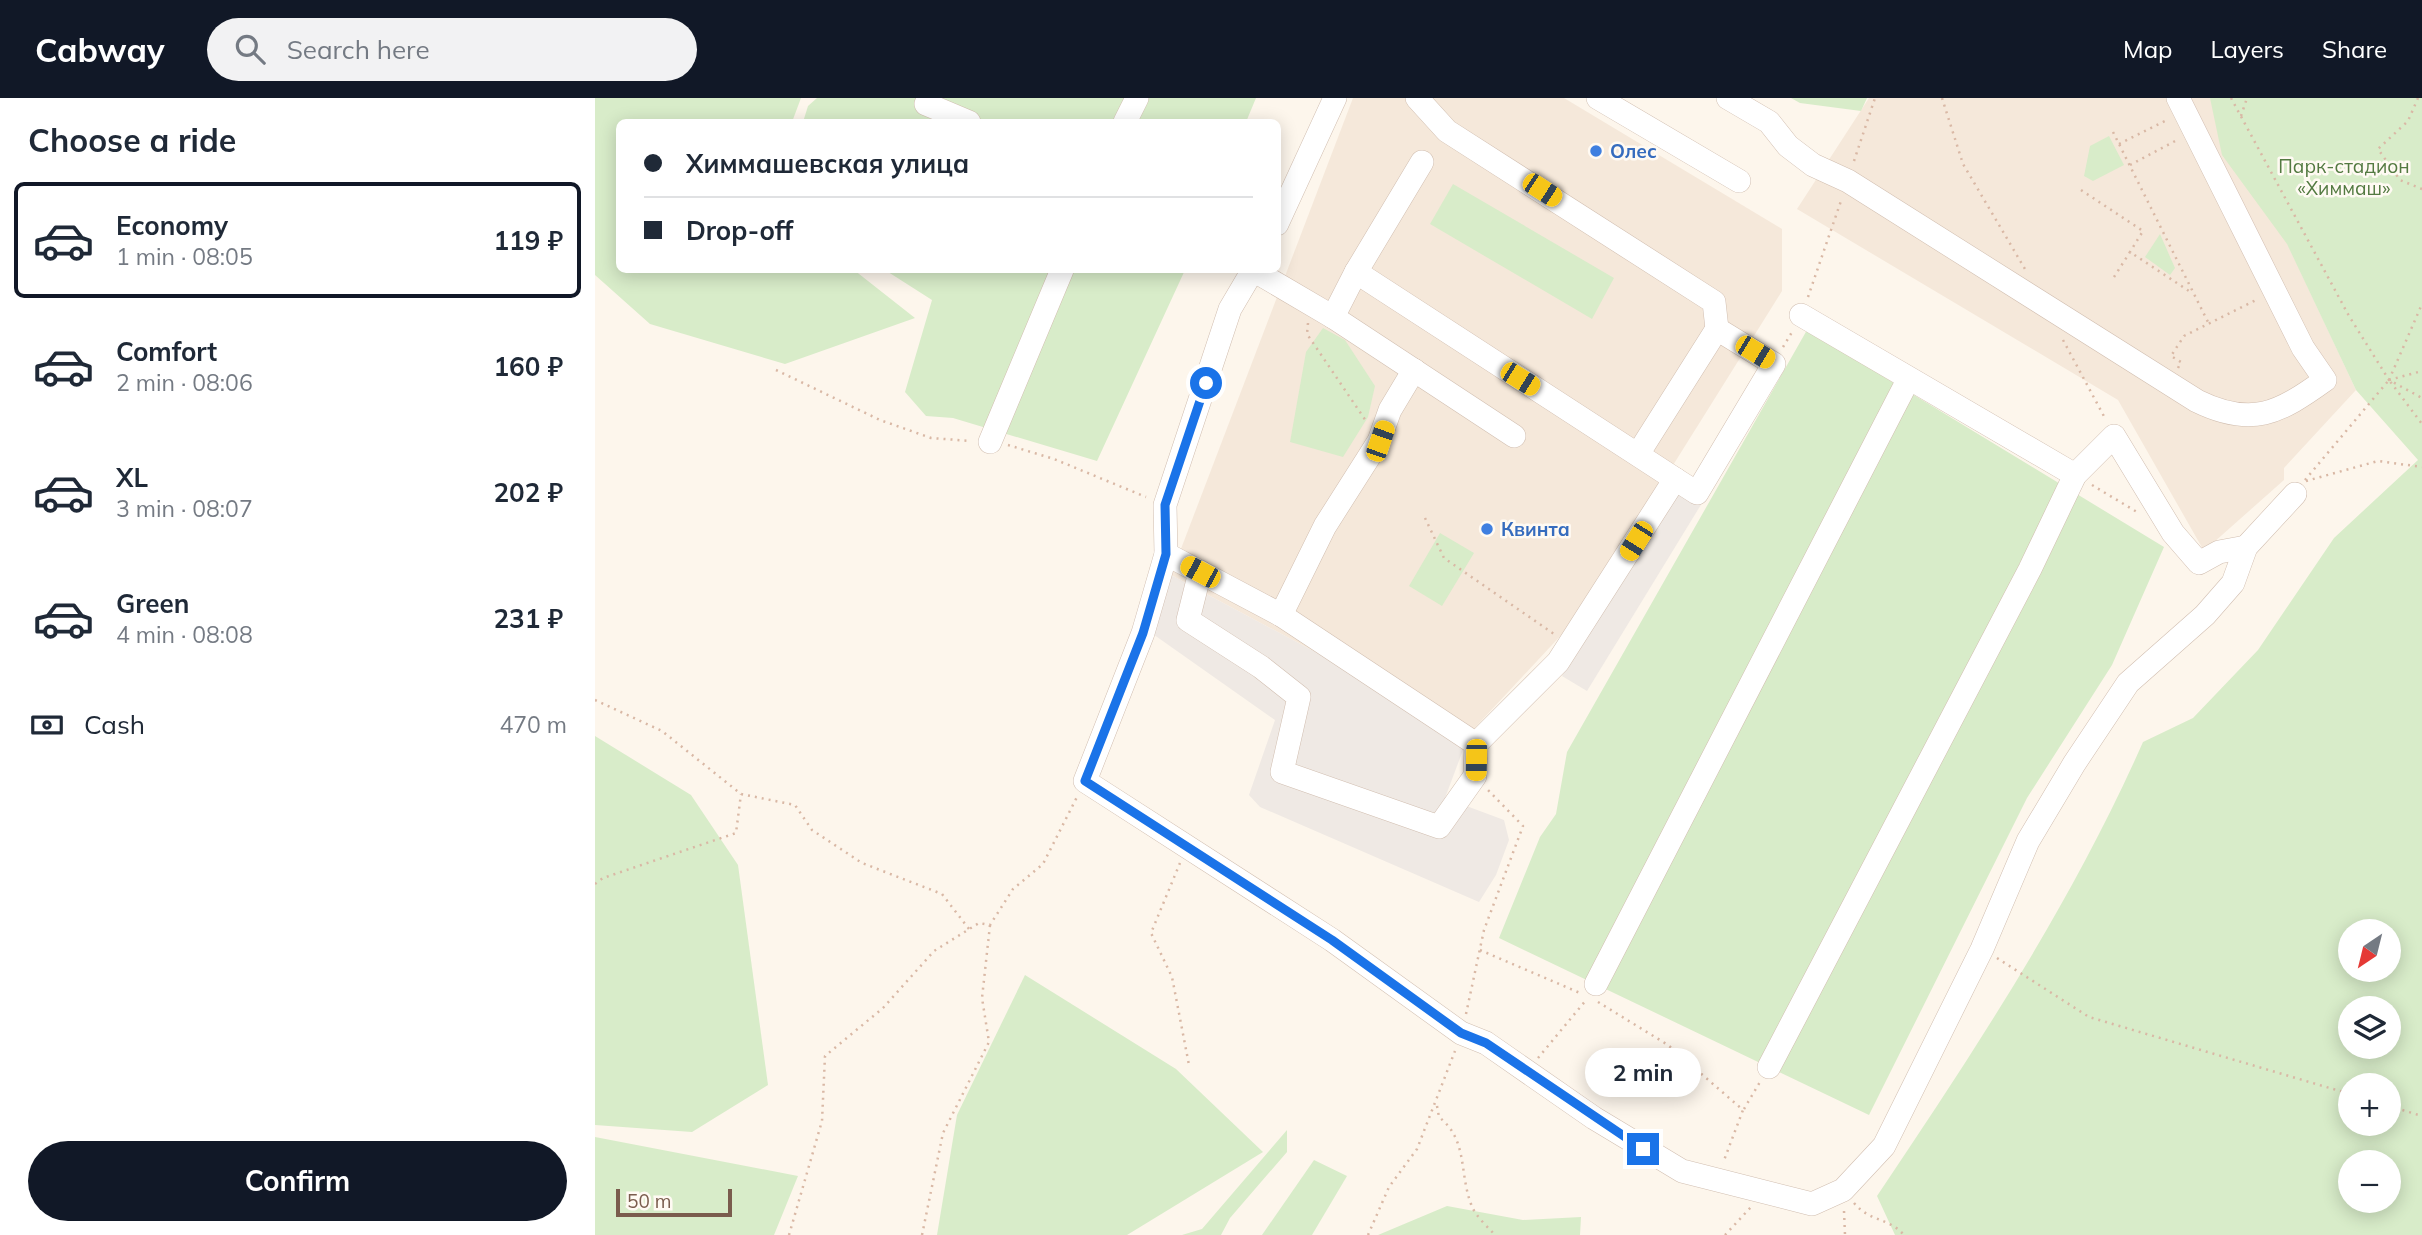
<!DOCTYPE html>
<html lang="en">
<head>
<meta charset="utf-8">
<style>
	body { margin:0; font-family:Mulish,sans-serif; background:#f2f2f3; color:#1f2937; height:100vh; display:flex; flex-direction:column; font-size:26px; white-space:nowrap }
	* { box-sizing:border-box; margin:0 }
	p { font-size:23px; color:#747a83 }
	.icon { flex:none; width:38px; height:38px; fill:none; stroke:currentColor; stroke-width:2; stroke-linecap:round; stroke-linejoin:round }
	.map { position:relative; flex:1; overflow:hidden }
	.panel { display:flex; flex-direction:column; background:#fff; width:595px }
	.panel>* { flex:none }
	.banner { position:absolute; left:21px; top:21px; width:665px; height:154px; border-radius:10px; box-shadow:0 4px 18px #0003; display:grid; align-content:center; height:154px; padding:0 28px; background:#fff }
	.needle { width:46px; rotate:215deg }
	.controls { position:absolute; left:1743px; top:821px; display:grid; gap:14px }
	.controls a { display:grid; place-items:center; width:63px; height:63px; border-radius:50%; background:#fff; box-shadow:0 4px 18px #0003; font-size:35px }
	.scale { position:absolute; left:21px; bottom:18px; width:116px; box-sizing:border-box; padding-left:7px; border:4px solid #7a5c4d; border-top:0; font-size:19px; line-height:24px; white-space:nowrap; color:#7a5c4d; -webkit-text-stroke:5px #fffaf3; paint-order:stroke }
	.end { position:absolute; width:32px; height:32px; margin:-16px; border:9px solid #1a73e8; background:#fff; box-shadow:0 0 0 4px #fff }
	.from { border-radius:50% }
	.bubble { position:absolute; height:49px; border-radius:24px; background:#fff; box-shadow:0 4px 18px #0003; font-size:23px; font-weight:700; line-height:49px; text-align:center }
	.car { position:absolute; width:21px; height:42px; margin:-21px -10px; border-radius:9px; box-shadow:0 0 5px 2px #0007; background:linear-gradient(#f5c518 24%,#345 0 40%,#f5c518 0 76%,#345 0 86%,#f5c518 0) }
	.banner b { display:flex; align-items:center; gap:24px; height:66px; font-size:26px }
	.banner b+b { border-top:2px solid #e0e1e3 }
	.banner i { width:18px; height:18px; background:#1f2937 }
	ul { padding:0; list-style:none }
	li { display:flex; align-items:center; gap:21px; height:116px; margin:0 14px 10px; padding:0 14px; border:4px solid transparent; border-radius:10px }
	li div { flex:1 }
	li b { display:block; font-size:26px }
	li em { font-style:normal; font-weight:700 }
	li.selected { border-color:#111827 }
	li>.icon { width:63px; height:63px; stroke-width:1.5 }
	h2 { padding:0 28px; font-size:32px; line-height:84px }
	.pay { display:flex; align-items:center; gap:18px; height:77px; padding:0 28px; font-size:26px }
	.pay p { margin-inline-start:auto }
	.cta { display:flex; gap:14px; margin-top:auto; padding:14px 28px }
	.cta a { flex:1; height:80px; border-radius:42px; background:#111827; color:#fff; font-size:28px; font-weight:700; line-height:80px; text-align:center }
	header { display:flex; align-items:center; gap:42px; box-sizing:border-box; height:98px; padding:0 35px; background:#111827; color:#fff }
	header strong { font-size:33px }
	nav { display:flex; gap:38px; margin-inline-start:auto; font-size:24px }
	.search { width:490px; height:63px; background:#f2f2f3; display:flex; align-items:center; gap:18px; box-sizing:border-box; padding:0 24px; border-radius:38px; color:#747a83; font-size:26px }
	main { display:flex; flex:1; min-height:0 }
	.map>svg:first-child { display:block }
	.residential { fill:#f5e8da }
	.industrial { fill:#efe9e4 }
	.green { fill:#d8ecc9; fill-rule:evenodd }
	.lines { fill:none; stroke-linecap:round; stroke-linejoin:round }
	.minor-casing { stroke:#d1beb0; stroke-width:24 }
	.path { stroke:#d9b8a5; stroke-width:2.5; stroke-dasharray:2 5; stroke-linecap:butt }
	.minor { stroke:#fff; stroke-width:23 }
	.route { stroke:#1a73e8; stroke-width:9 }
	.shop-dot { fill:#3f7fe0; stroke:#fffaf3; stroke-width:2.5 }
	.labels { text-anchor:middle; stroke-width:5; stroke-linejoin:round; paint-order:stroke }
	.shop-label { font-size:19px; font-weight:bold; fill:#366cbe; stroke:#fffaf3; text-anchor:start }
	.park-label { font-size:19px; fill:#537a41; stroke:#fffaf3 }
</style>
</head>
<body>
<header>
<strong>Cabway</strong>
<div class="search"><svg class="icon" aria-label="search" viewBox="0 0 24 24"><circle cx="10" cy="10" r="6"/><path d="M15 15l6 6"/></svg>Search here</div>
<nav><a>Map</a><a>Layers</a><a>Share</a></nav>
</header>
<main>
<section class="panel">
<h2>Choose a ride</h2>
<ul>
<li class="selected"><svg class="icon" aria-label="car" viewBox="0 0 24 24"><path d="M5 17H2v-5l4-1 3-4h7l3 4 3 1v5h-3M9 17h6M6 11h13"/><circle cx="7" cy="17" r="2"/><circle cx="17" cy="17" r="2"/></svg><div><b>Economy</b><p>1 min · 08:05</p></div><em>119 ₽</em></li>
<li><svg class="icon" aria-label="car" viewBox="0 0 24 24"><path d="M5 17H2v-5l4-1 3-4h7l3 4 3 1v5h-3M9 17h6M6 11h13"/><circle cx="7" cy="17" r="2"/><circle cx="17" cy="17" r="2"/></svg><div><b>Comfort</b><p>2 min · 08:06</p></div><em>160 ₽</em></li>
<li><svg class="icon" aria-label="car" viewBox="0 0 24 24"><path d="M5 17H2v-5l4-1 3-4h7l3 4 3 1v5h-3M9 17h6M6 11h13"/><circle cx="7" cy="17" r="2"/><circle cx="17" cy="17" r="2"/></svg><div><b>XL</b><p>3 min · 08:07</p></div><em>202 ₽</em></li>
<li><svg class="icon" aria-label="car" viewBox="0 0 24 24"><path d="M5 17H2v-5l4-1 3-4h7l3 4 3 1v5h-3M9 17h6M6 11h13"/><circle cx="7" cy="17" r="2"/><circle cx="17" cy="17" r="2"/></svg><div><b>Green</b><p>4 min · 08:08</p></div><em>231 ₽</em></li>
</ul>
<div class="pay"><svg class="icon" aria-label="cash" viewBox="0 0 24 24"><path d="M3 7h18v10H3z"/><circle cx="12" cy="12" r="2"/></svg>Cash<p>470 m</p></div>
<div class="cta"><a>Confirm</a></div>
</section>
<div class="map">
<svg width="1827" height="1137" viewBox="0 0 1827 1137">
	<rect width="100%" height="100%" fill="#fdf6ec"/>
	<g class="residential">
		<path d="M758,0h211l218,131v62l-204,326 -109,117 -298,-159z"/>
		<path d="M1274,0h342l45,79 100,213 -72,78v12l-80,71 -86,-151 -321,-191z"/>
	</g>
	<g class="industrial">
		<path d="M1083,391l24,14 -115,188 -25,-15z"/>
		<path d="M576,477l298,159 -24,64 59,22 5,20 -13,35 -17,27 -219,-95 -11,-12 26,-75 -125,-88z"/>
	</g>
	<g class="green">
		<path d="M0,0h206l-9,24h-173v148h235l61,48 -130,46 -135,-40 -55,-49z"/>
		<path d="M222,0h439l-10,24h-443l5,-16z"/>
		<path d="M1196,0h76l-6,13 -61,-8z"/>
		<path d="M1615,0h212v1137h-527l-18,-39c98,-146 195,-293 266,-454l50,-24 65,-68 76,-112 84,-78 -62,-70 -69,-146 -65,-89zM1794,833v39h-39v-39zM1755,910h39v38h-39zM1755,987h39v39h-39zM1755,1064h39v38h-39z"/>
		<path d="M1514,38l15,29 -31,16 -9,-5 6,-30z"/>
		<path d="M858,86l161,94 -22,41 -162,-95z"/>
		<path d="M1565,136l15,34 -5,7 -25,-18z"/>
		<path d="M290,172h300l-88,191 -144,-43 -27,-2 -21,-24 27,-92z"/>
		<path d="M728,230l22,12 30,46 -7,31 -25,40 -53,-15 16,-90z"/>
		<path d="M1212,232l357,217 -52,118 -85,133 -158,317 -370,-177 41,-101 16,-23 11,-62z"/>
		<path d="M845,435l34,20 -32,53 -33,-20z"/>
		<path d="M0,638l96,59 47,70 30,220 -76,47 -97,-7z"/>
		<path d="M430,877l151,94 87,83 -136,83h-190l20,-120z"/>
		<path d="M692,1032v22l-57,66 -9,17h-39l20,-6z"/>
		<path d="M0,1039l203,39 -24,59h-179z"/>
		<path d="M719,1062l33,16 -35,59h-50z"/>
		<path d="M852,1108l76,14 58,-3 -1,18h-202z"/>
	</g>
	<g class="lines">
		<g class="minor-casing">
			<g id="minor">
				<path d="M822,0l30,33 267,171 3,27"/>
				<path d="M1003,0l141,83"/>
				<path d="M1133,0l41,24 19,24 25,19 35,16 349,220c55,27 82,12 128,-21l-22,-32 -125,-250"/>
				<path d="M331,6l43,18"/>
				<path d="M530,24l12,-24"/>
				<path d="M682,126l58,-126"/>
				<path d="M658,172l-23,39 -65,196 1,49 -23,79 -58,148 247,159 129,93 25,10 108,75 88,53 130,33 31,-14 41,-44 98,-197 46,-108 46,-77 54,-81 77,-68 28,-32 13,-36 49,-53"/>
				<path d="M658,172l80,47 23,-45 66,-110"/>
				<path d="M1206,217l274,160"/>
				<path d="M738,219l181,119"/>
				<path d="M395,344l72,-172"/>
				<path d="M1043,356l79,-125 57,35 -77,129 -22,-14"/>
				<path d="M571,456l115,61 195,129 82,-82 117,-183 -319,-207"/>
				<path d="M605,474l-12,48 73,47 38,30 -17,75 157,55 36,-51 1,-32"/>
				<path d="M686,517l44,-89 54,-85 11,-31 24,-40"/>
				<path d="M1001,886l312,-604"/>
				<path d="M1174,969l261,-498 45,-94 39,-39 59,97 26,30 20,-11 27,-5"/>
			</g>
		</g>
		<g class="path">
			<path d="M1347,0l21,66 62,105"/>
			<path d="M1636,0l118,218 40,64 33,18"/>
			<path d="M1823,0l-10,23 -30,28 22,31 22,9"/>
			<path d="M1646,18l6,-18"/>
			<path d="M1518,34l96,192"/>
			<path d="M1524,46l50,-25"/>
			<path d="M1259,63l21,-63"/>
			<path d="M1535,67l47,-25"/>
			<path d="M1486,92l62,41 -13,21"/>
			<path d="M1519,179l16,-25 62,41"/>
			<path d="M1213,199l34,-99"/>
			<path d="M713,225l-1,11 59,87"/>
			<path d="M1468,242l43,80"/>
			<path d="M1188,249l9,-15"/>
			<path d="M1583,270l3,-6 -10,-6 13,-20 72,-36"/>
			<path d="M181,272l104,50 51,18 40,3"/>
			<path d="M1794,282l33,-76"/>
			<path d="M1794,282l33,-9"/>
			<path d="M413,347l46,14 92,38"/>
			<path d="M1710,382l84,-100 33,44"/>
			<path d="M1711,383l72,-20 44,6"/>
			<path d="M1497,387l45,27"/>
			<path d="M830,420l19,40 110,76"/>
			<path d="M0,602l67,31 79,63 54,11 17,25 50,33 80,31 27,35"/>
			<path d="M585,765l-29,70 21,44 17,88"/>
			<path d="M0,786l8,-6 133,-45 5,-39"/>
			<path d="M885,852l100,43"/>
			<path d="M1402,860l92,59 261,77"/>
			<path d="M1003,904l70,43 75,65 -20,53"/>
			<path d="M871,916l18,-84 39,-104 -36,-37"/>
			<path d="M943,960l49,-59"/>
			<path d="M842,1008l2,11c29,23 20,55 32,87 4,12 16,22 24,31"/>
			<path d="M1794,1008l33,10"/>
			<path d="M1149,1011l16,-27"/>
			<path d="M1259,1105c16,19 34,14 50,32"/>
			<path d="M1249,1113l1,24"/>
			<path d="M194,1137l33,-114 3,-65 58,-48 51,-57 45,-28 11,2 23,-36 30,-25 34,-67"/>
			<path d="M327,1137l21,-102 46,-91 -7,-44 8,-73"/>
			<path d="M773,1137l21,-48 28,-38 38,-98"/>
			<path d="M1130,1137l26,-28"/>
		</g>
		<use href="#minor" class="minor"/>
	</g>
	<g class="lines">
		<path class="route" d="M611,285l-41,122 1,49 -23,79 -58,148 247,159 129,93 25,10 157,106"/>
	</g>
	<g class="shop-dot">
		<circle cx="1001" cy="53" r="7"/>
		<circle cx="892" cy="431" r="7"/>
	</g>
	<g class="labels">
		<g class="shop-label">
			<text x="1015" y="60">Олес</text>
			<text x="906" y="438">Квинта</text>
		</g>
		<g class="park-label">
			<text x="1749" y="75">Парк-стадион<tspan x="1749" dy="22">«Химмаш»</tspan></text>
		</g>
	</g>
</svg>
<div class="controls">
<a><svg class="needle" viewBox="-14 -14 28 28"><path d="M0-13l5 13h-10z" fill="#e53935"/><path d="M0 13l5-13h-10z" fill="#747a83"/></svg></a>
<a><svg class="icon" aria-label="layers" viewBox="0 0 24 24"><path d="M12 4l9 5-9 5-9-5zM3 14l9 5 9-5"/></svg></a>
<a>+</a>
<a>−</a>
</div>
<div class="scale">50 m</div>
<i class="end from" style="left:611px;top:285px"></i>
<i class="end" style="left:1048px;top:1051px"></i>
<div class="bubble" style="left:990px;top:950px;width:116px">2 min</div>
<i class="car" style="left:947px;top:92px;rotate:123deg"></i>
<i class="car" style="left:1160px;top:254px;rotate:121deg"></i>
<i class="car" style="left:925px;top:281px;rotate:122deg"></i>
<i class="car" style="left:785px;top:343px;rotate:19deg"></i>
<i class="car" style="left:1041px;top:443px;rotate:212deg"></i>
<i class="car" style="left:605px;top:474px;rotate:298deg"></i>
<i class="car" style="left:881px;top:662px;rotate:181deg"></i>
<div class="banner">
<b><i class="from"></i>Химмашевская улица</b>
<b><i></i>Drop-off</b>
</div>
</div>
</main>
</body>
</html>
